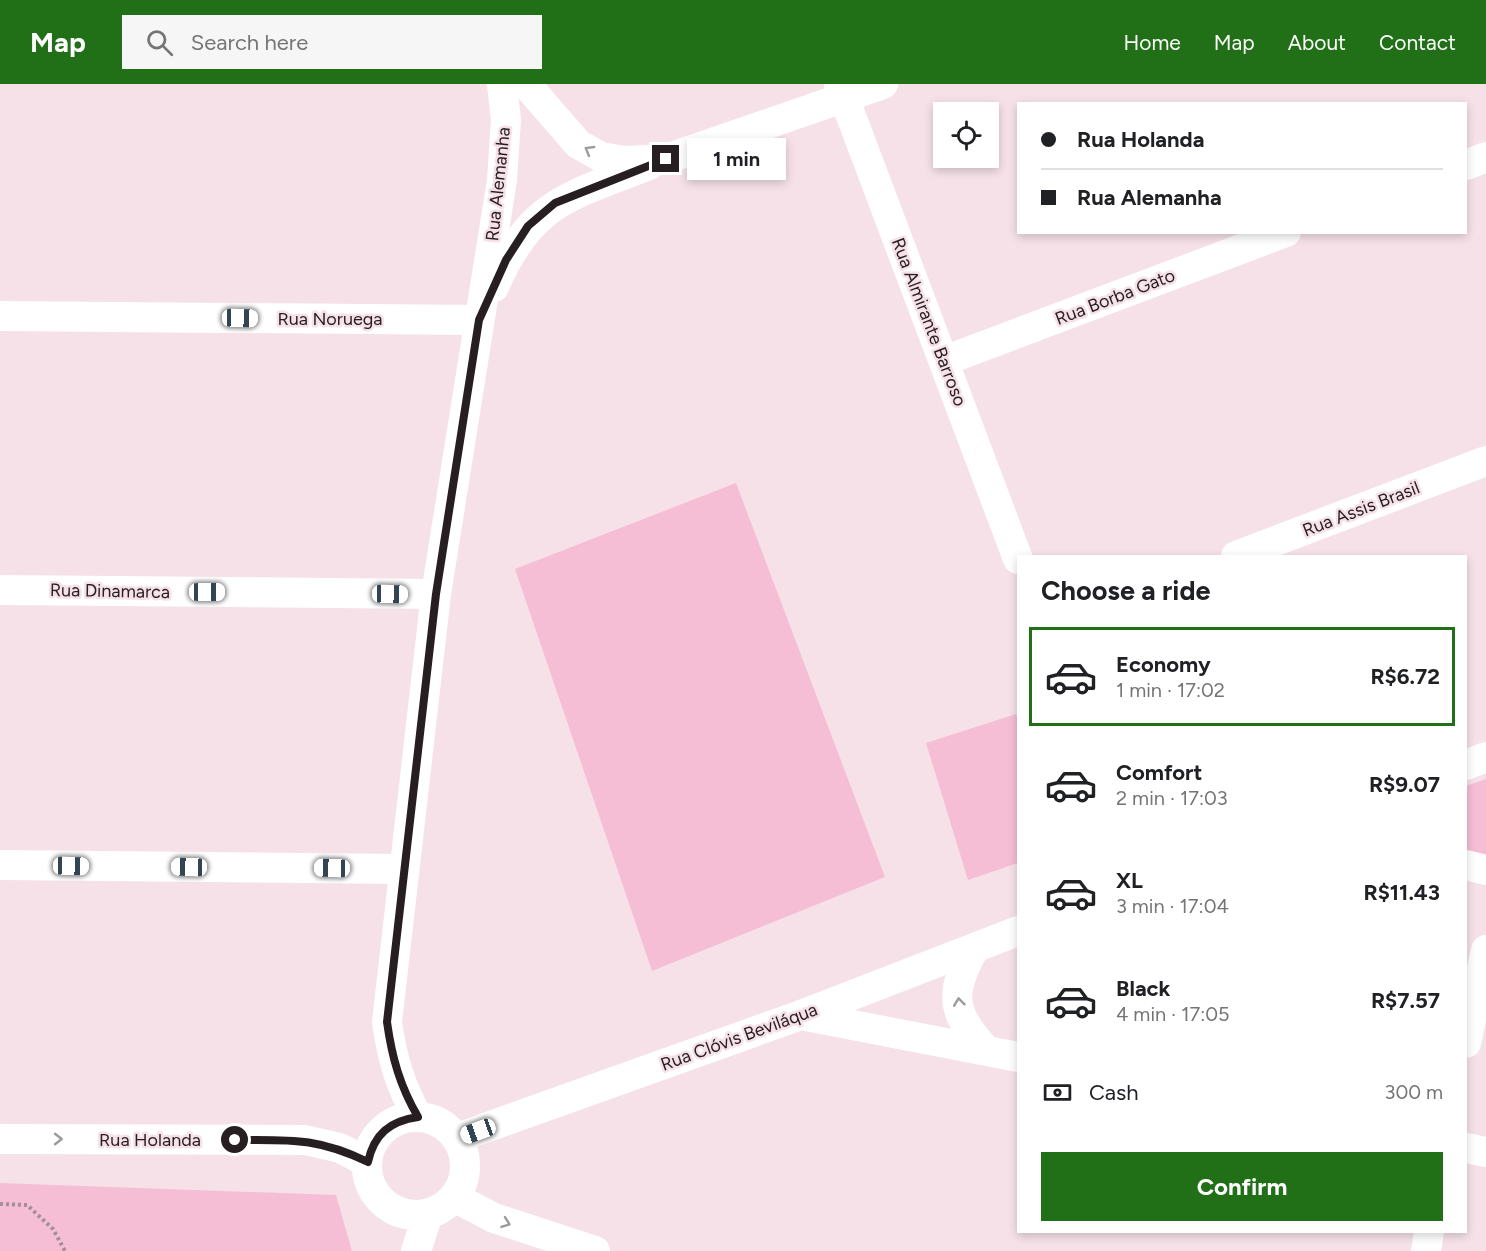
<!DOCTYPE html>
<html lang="en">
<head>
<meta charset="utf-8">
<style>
	body { margin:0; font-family:Figtree,sans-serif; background:#f6f6f6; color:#202124; height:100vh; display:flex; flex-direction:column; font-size:22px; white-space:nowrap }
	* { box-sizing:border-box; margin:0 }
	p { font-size:20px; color:#757577 }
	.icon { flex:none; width:33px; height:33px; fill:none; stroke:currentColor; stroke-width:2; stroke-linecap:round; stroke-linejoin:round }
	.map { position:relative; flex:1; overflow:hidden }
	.side { position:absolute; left:1017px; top:471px; width:450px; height:678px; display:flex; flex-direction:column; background:#fff; border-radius:0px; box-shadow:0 3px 9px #0003 }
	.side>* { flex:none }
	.hud { position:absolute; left:1017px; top:18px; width:450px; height:132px; border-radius:0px; box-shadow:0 3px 9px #0003; display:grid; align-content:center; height:132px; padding:0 24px; background:#fff }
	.tools { position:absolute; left:933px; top:18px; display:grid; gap:12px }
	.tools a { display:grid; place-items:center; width:66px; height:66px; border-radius:0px; background:#fff; box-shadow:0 3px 9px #0003; font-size:30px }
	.end { position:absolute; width:27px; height:27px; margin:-14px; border:8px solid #261e21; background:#fff; box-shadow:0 0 0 3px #fff }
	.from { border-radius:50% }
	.bubble { position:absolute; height:42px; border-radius:0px; background:#fff; box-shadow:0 3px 9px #0003; font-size:20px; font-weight:700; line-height:42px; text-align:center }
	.car { position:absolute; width:18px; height:36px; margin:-18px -9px; border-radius:8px; box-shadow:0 0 4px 2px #0007; background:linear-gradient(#fff 24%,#345 0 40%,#fff 0 76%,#345 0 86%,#fff 0) }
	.hud b { display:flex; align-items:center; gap:21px; height:57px; font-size:22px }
	.hud b+b { border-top:2px solid #e0e0e0 }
	.hud i { width:15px; height:15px; background:#202124 }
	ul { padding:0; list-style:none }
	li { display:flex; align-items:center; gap:18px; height:99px; margin:0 12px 9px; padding:0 12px; border:3px solid transparent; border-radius:0px }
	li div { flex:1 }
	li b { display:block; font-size:22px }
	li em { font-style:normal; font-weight:700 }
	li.selected { border-color:#217017 }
	li>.icon { width:54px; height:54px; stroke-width:1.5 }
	h2 { padding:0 24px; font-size:27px; line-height:72px }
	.pay { display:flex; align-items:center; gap:15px; height:66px; padding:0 24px; font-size:22px }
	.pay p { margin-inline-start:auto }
	.cta { display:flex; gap:12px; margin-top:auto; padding:12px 24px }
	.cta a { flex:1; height:69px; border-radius:0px; background:#217017; color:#fff; font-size:24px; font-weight:700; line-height:69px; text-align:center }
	header { display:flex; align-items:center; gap:36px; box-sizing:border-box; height:84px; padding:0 30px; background:#217017; color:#fff }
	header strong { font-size:28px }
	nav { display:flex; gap:33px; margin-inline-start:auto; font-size:21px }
	.search { width:420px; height:54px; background:#f6f6f6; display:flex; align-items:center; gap:15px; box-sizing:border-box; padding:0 21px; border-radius:0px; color:#757577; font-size:22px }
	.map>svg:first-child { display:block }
	.green { fill:#f5bed5 }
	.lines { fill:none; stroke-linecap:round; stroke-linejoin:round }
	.path { stroke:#a19197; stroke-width:4; stroke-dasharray:3 3; stroke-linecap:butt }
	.minor { stroke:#fff; stroke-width:30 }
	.oneway { stroke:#9d9a9b }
	.route { stroke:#261e21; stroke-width:8 }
	.labels { text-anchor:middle; stroke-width:5; stroke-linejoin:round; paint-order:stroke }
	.street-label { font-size:18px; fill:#261e21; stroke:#f6e1e9 }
</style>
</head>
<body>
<header>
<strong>Map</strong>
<div class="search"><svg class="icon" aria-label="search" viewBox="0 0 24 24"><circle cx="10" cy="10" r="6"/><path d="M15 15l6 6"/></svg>Search here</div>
<nav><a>Home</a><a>Map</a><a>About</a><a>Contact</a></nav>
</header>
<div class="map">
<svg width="1486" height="1167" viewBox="0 0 1486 1167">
	<rect width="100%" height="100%" fill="#f6e1e9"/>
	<g class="green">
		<path d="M736,399l149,394 -233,94 -137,-402z"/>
		<path d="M1016,630l2,6v143l-50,17 -42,-137z"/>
		<path d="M1486,695v79l-20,-8v-64z"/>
		<path d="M0,1099l336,12 16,56h-352z"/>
	</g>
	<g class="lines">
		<path class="path" d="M0,1120l27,1 26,24 12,22"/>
		<g class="minor">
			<path d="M526,0l52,60 23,13 24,4 41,-2 217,-75"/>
			<path d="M839,0l179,475"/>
			<path d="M1466,81l20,-8"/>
			<path d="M494,203c37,-86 74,-90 155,-122"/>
			<path d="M0,232l479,4"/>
			<path d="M944,277l342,-129"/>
			<path d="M1236,472l250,-95"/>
			<path d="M0,506l436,4"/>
			<path d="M1466,681l20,-8"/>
			<path d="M0,781l402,4"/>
			<path d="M1466,781l20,5"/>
			<path d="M974,865c-25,44 -23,64 12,101"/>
			<path d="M801,931l217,42"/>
			<path d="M1466,959l20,-93"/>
			<path d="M418,1033c-18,-31 -26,-59 -31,-95l49,-428 66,-414 4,-60 -4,-36"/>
			<circle cx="416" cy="1082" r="49"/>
			<path d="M457,1054l344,-123 217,-84"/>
			<path d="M0,1055l305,1 35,8 27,14"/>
			<path d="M1466,1064l20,4"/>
			<path d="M454,1113l40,21 101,33"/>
			<path d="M416,1167l12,-37"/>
			<path d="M1426,1167l3,-19"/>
		</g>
	</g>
	<defs><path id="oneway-chevron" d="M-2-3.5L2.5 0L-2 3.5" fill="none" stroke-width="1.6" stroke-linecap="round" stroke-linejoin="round" transform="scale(1.5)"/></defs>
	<g class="oneway">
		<use href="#oneway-chevron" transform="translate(589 66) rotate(-150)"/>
		<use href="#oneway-chevron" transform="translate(959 918) rotate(-97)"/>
		<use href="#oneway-chevron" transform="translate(58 1055)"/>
		<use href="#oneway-chevron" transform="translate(506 1139) rotate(20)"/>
	</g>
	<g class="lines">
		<path class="route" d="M235,1056c54,0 82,-3 133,22 6,-28 22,-41 50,-45 -18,-31 -26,-59 -31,-95l49,-428 43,-274 27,-60 22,-34 27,-23 111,-44"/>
	</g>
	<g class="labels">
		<g class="street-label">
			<text transform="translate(498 100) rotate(-84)" y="6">Rua Alemanha</text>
			<text transform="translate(1115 213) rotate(-21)" y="6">Rua Borba Gato</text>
			<text x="330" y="241">Rua Noruega</text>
			<text transform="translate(929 238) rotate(69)" y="6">Rua Almirante Barroso</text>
			<text transform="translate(1361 425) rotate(-21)" y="6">Rua Assis Brasil</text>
			<text transform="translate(110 507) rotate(1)" y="6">Rua Dinamarca</text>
			<text transform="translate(739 953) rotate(-20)" y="6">Rua Clóvis Beviláqua</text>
			<text x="150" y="1062">Rua Holanda</text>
		</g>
	</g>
</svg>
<div class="tools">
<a><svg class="icon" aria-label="locate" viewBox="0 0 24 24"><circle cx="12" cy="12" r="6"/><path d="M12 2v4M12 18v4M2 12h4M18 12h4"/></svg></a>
</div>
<i class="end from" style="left:235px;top:1056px"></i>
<i class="end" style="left:666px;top:75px"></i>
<div class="bubble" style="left:687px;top:54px;width:99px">1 min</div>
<i class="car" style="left:240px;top:234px;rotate:91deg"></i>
<i class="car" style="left:207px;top:508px;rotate:90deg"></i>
<i class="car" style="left:390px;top:510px;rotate:91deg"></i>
<i class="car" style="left:71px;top:782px;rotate:91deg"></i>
<i class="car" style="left:189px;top:783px;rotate:271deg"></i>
<i class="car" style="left:332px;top:784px;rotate:271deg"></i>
<i class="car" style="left:478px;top:1047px;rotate:250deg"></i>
<div class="hud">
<b><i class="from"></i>Rua Holanda</b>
<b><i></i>Rua Alemanha</b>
</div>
<section class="side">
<h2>Choose a ride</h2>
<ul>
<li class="selected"><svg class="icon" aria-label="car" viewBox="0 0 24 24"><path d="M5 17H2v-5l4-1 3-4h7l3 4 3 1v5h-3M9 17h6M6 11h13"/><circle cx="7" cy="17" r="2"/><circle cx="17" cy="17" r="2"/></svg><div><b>Economy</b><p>1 min · 17:02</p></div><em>R$6.72</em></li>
<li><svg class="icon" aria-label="car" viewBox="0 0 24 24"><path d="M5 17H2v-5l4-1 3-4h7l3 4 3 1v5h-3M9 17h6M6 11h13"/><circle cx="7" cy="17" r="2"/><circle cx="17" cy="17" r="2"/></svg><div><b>Comfort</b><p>2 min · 17:03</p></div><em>R$9.07</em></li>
<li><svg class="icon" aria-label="car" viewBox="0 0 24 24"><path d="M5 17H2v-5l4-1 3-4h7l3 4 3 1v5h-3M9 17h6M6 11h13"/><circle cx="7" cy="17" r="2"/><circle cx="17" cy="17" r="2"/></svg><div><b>XL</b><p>3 min · 17:04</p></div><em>R$11.43</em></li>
<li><svg class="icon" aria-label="car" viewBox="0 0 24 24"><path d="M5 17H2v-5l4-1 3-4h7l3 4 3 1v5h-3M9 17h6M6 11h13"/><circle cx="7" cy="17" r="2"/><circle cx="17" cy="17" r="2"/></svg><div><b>Black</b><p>4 min · 17:05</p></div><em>R$7.57</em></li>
</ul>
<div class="pay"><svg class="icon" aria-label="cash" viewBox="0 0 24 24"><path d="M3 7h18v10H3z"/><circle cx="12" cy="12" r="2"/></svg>Cash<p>300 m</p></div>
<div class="cta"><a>Confirm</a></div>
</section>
</div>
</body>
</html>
